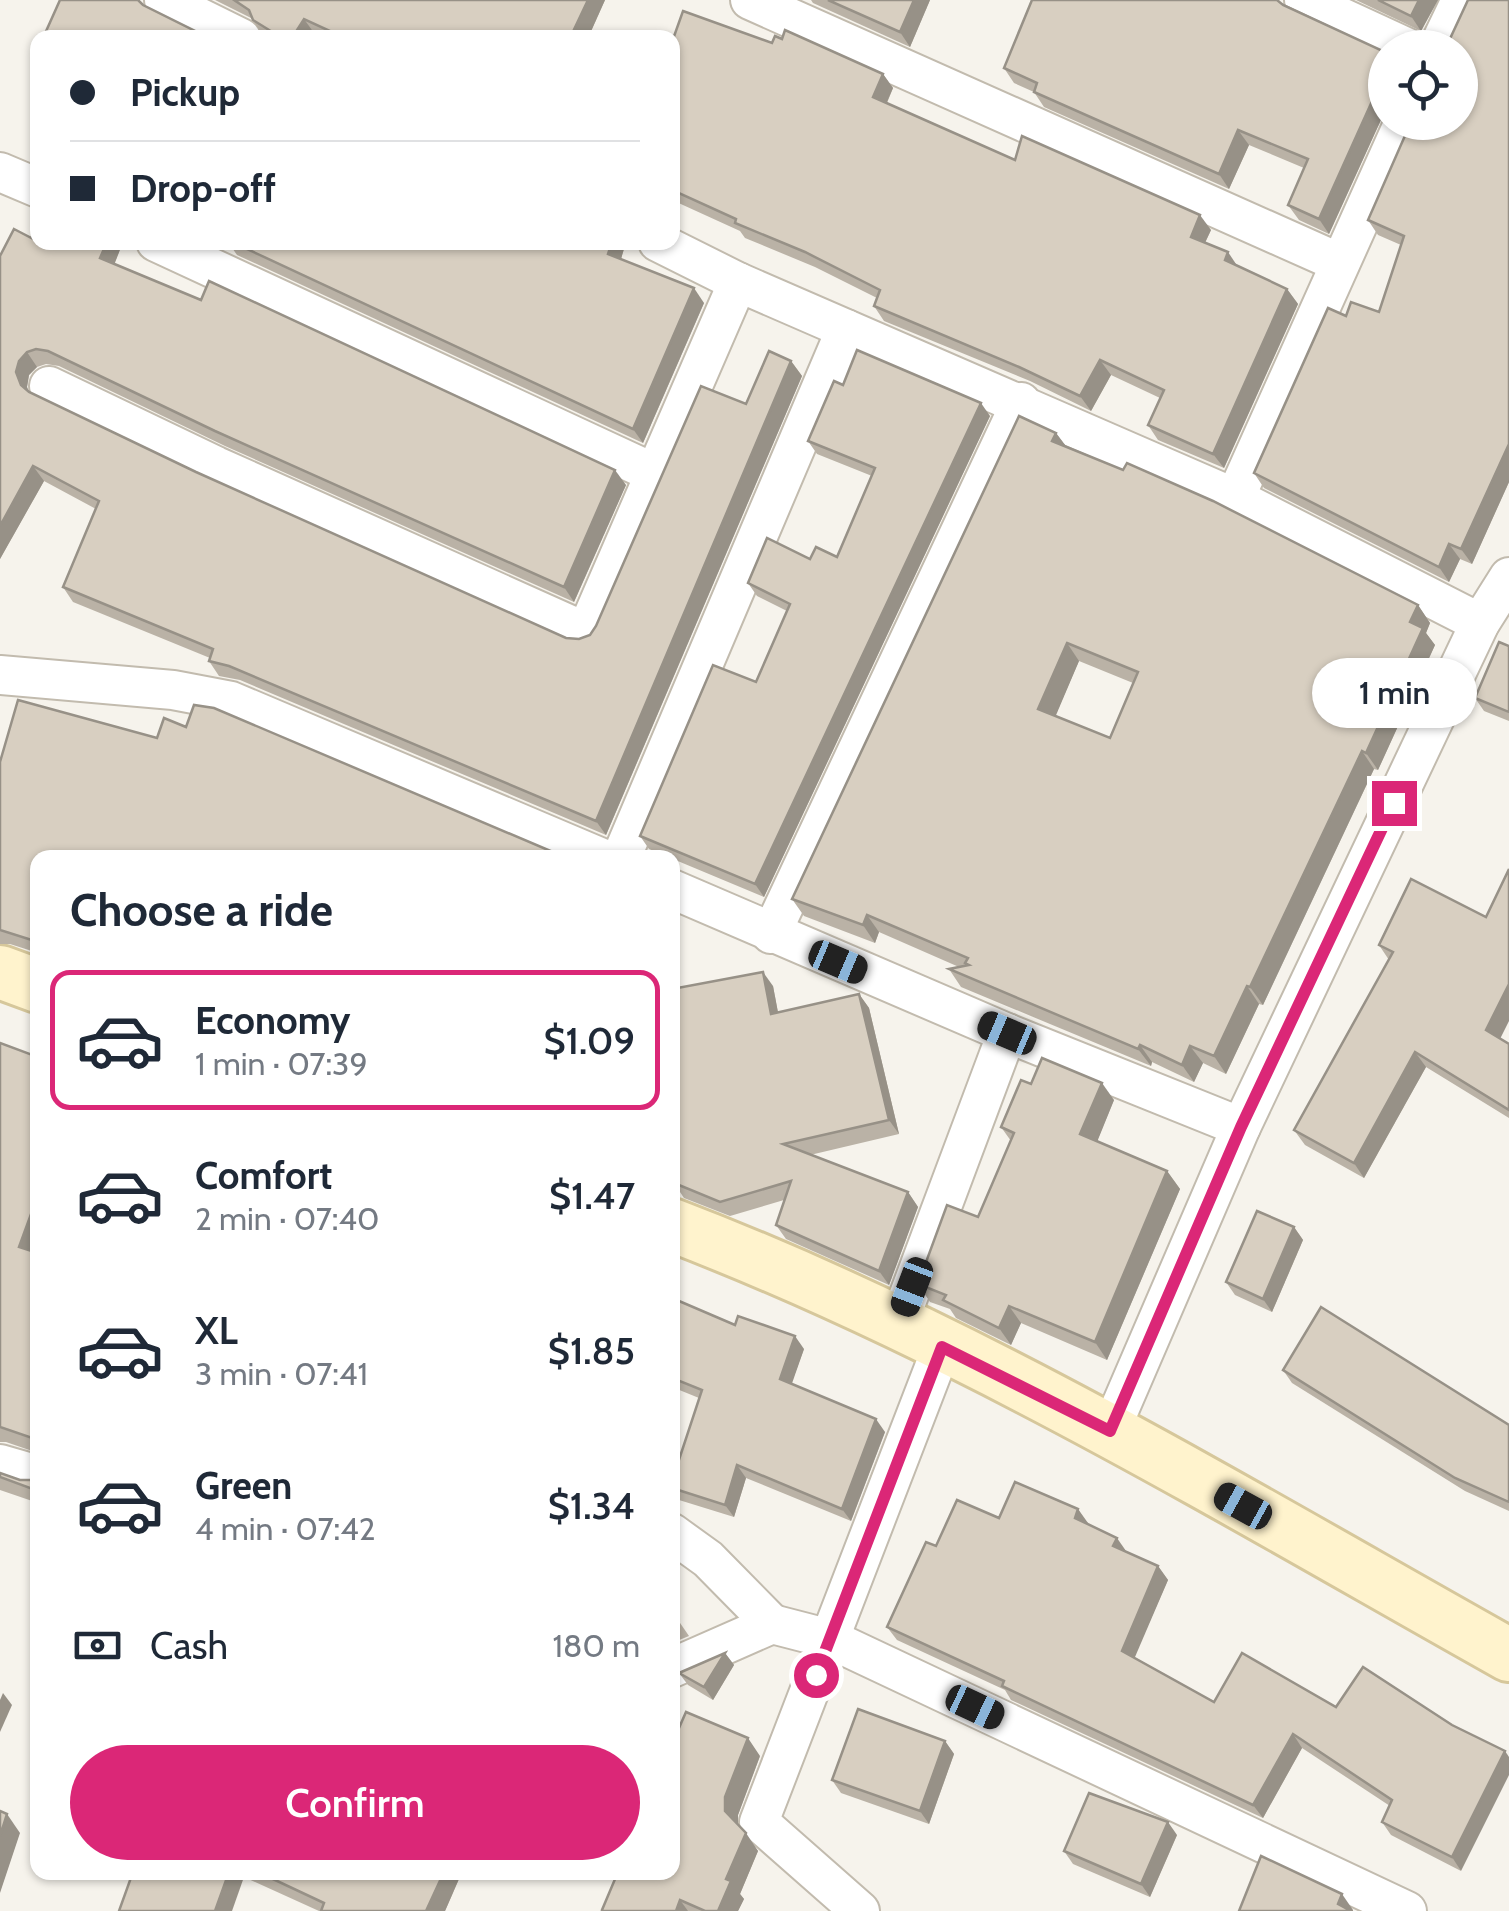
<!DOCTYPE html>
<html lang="en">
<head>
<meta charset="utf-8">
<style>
	body { margin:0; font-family:Cabin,sans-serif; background:#f6f6f7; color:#1f2937; height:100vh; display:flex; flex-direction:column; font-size:38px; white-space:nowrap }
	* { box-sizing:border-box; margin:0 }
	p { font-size:32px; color:#747a83 }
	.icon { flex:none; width:55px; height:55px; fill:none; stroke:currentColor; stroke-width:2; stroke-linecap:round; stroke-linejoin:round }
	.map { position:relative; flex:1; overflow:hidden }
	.drawer { position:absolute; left:30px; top:850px; width:650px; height:1030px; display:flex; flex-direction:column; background:#fff; border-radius:20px; box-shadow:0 2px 8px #0004 }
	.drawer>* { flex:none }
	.top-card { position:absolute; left:30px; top:30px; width:650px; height:220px; border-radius:20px; box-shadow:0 2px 8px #0004; display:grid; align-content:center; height:220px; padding:0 40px; background:#fff }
	.fabs { position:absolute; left:1368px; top:30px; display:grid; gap:20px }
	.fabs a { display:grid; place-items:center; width:110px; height:110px; border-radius:50%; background:#fff; box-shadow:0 2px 8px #0004; font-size:50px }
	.end { position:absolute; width:45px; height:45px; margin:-22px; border:12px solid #db2777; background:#fff; box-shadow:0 0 0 5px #fff }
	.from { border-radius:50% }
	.bubble { position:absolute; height:70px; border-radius:35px; background:#fff; box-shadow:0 2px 8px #0004; font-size:32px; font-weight:600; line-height:70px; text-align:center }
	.car { position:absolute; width:30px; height:60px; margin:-30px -15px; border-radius:12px; box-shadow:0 0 8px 2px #0007; background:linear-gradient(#222 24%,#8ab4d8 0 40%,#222 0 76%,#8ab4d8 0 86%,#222 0) }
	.top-card b { display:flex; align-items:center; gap:35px; height:95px; font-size:38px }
	.top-card b+b { border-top:2px solid #e0e1e3 }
	.top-card i { width:25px; height:25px; background:#1f2937 }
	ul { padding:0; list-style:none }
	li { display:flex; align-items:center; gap:30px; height:140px; margin:0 20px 15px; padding:0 20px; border:5px solid transparent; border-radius:20px }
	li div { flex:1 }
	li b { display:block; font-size:38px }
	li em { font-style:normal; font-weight:600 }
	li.current { border-color:#db2777 }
	li>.icon { width:90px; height:90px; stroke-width:1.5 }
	h2 { padding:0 40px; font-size:45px; line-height:120px }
	.pay { display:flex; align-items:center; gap:25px; height:110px; padding:0 40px; font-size:38px }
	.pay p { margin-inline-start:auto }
	.action { display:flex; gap:20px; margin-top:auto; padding:20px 40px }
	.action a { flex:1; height:115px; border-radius:60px; background:#db2777; color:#fff; font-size:40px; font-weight:600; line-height:115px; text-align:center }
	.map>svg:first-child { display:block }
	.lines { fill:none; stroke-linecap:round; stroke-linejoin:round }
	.minor-casing { stroke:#c2bbae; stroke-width:42 }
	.secondary-casing { stroke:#d6c79b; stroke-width:58 }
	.minor { stroke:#fff; stroke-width:38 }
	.secondary { stroke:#fff3cd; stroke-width:52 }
	.wall { fill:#bab2a6; fill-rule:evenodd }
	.shaded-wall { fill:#979187 }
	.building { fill:#d8cfc1; stroke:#979187; stroke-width:2.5; fill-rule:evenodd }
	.route { stroke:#db2777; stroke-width:12 }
</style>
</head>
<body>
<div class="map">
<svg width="1509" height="1911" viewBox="0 0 1509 1911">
	<rect width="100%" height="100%" fill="#f6f3ec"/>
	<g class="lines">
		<g class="minor-casing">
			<g id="minor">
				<path d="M164,0l77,38"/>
				<path d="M750,0l590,263"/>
				<path d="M1304,0l104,48"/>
				<path d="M1438,48l23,-48"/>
				<path d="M0,172l38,16"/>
				<path d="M156,242l498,231"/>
				<path d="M658,242l80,40 497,216 245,125"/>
				<path d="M49,386l167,80 370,166 152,-350"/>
				<path d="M1235,498l169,-376"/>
				<path d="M0,675l173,15 58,11 371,157"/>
				<path d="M621,858l225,-529"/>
				<path d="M672,889l335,144 234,94"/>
				<path d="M771,934l250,-532"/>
				<path d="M898,1324l109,-291"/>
				<path d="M1110,1431l131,-304 239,-504 29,-46"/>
				<path d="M0,1464l38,11"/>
				<path d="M672,1533l36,26 64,65"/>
				<path d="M672,1668l100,-44 58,15 577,272"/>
				<path d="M860,1911l-101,-89 183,-475"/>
			</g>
		</g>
		<g class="secondary-casing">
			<g id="secondary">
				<path d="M0,972l38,14"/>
				<path d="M672,1225c293,112 564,277 837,430"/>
			</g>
		</g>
		<use href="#minor" class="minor"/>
		<use href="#secondary" class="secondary"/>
	</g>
	<g class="wall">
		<path d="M215,0h390l-17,38h-265l-9,-5 -2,5h-45l-4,-3 -12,-17z"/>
		<path d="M811,0h119l-20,47 -97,-44z"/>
		<path d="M1356,0h82l-17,31z"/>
		<path d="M1509,0v482l-37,82 -12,-5 -11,23 -185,-94 -10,-15 92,-157 33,-4 22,-67 -23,-10 -10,-15z"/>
		<path d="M1282,3l103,49v59l-56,123 -30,-14 -11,-15 16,-37 -55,-23 -20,44 -185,-82 -10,-15 -20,-9 -10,-15z"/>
		<path d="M672,42l100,1 111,31 10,14 -6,15 128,57 196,70 -6,13 32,23 50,23 11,15 -74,164 -66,-28 -10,-15 12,-27 -49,-23 -20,36 -61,-30 -146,-60 -10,-15 3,-8 -62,-31 -70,-29 -5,-7 -68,-31z"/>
		<path d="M44,242h79l-9,22 512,221 -52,117 -349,-156 -166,-80 -13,-2 -9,3 -8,8 -2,12 2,5 167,80 370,166 13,1 11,-4 156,-231 45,-43 11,15 -196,459 -366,-155 -21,-4 -10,-15 1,-3 -137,-56 -10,-15 33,-78 -52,-28 -44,78v-303l43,-12z"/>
		<path d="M228,242h398l-5,17 83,44 -61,140 -406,-188z"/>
		<path d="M843,385l147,31 -226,481 -115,-48 -9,-13 116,-154 31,-71 -30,-15 -9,-13 62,-24 27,-2 35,-81 -55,-22 -9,-13z"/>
		<path d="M1056,433l10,14 352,158 12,18 -4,10 9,12 -57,125 -4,-1 -111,236 -4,-1 -33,70 -23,-11 -9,19 -42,-20 -1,4 -190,-79 -12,-18 10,-2 -80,-35 -4,11 -71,-27 -12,-17zM1079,661l54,22 -23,55 -55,-22z"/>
		<path d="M1509,646v75l-25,-10 -9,-13z"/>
		<path d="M214,708l-176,150v95l-28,-9h-10v-182l157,-24 29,-11z"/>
		<path d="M1411,879l89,160 9,5v74l-83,-51 -62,111 -59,-33 -11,-15 95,-170 -10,-15z"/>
		<path d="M773,986l5,27 81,-19 10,14 30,126 -89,21 98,37 10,15 -29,78 -103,-46 -10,-14 8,-25 -54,16 -46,-18 -10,-15z"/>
		<path d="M0,1043l35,210h3v200l-32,-11h-6z"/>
		<path d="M1031,1084l83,16 -17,41 70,30 13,18 -73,171 -86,-37 -10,22 -55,-27 -6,-9 -20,-7 -12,-18 60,-67 33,-76 -10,-14z"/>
		<path d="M1294,1227l9,13 -31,72 -37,-17 -9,-13z"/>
		<path d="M672,1298l63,27 69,24 -13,35 94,48 -34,89 -105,-43 -12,39 -55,-17 -7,-10v-9l27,-83 -27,-11z"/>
		<path d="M1283,1370l226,55v86l-44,-20 -173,-108z"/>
		<path d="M0,1473l20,7h12l6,-4v27l-38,-13z"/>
		<path d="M1078,1509l9,15 39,28 32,14 10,14 -34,77 80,45 122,5 27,-40 98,204 -70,-36 -9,-13 8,-16 -88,-58 -39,70 -252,-118 -6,-10 -108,-50 -10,-13 49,-81 63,-28z"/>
		<path d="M672,1617l6,3 11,16 -17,7z"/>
		<path d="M725,1653l9,12 -21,35 -25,-15 -9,-12z"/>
		<path d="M945,1741l9,13 -25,70 -88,-31 -9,-13z"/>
		<path d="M760,1756l-22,59v10l20,26 -18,43 4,5 -6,12h-135z"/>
		<path d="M1177,1835l-27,62 -77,-33 -9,-13z"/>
		<path d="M133,1872h329l-17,39h-126l-75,-34z"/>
	</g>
	<g class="shaded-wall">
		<path d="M588,0h17l-17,38h-18z"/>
		<path d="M914,0h16l-20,47 -10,-15z"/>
		<path d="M1419,0h19l-17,31 -10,-15z"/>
		<path d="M304,19l10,14 -2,5h-20z"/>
		<path d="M883,74l10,14 -10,23 -10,-14z"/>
		<path d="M1381,88l4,6v17l-56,123 -10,-15 55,-122z"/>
		<path d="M1238,130l11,15 -20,44 -10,-15z"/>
		<path d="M1200,215l11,15 -10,21 -10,-14z"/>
		<path d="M107,242h16l-12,31 -11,-15z"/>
		<path d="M612,242h14l-8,27 -10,-15z"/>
		<path d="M1228,252l10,15 -13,-7z"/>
		<path d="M694,288l10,15 -61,140 -10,-14z"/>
		<path d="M1287,289l11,15 -74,164 -11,-14z"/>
		<path d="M27,352l10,15 -8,8 -2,12 4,12 -10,-14 -5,-13 3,-11z"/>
		<path d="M1100,360l11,15 -20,36 -11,-15z"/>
		<path d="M791,361l11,15 -196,459 -10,-14z"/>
		<path d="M981,403l9,13 -226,481 -9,-13z"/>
		<path d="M1056,433l13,17 -17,-9z"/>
		<path d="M1509,444v38l-37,82 -11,-15z"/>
		<path d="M33,466l11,15 -44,78v-33z"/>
		<path d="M615,470l11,15 -52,117 -10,-15z"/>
		<path d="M1449,544l11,15 -11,23 -10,-15z"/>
		<path d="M1418,605l12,18 -4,10 9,12 -57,125 -12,-17 44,-131z"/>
		<path d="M1067,643l12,18 -28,66 -13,-18z"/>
		<path d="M1362,751l12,18 -111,236 -13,-18z"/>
		<path d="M867,915l12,17 -4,11 -12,-18z"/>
		<path d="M672,940l8,11 -8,22z"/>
		<path d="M763,972l10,14 8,42 -10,-14z"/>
		<path d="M1509,984v37l-12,24 -11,-15z"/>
		<path d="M1247,986l12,18 -33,70 -12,-18z"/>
		<path d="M859,994l10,14 30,126 -10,-14z"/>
		<path d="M1140,1045l12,17 -1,4 -13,-17z"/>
		<path d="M1190,1046l13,17 -9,19 -12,-17z"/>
		<path d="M1415,1052l11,15 -62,111 -10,-15z"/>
		<path d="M1102,1083l12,17 -21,52 -13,-18z"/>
		<path d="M1167,1171l13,18 -73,171 -12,-18z"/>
		<path d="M908,1192l10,15 -29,78 -10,-14z"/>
		<path d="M38,1195v50l-7,19 -12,-17z"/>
		<path d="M1294,1227l9,13 -31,72 -9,-13z"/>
		<path d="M1009,1306l12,17 -10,22 -12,-17z"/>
		<path d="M795,1336l9,13 -15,43 -9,-13z"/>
		<path d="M876,1419l9,13 -34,89 -9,-12z"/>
		<path d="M737,1465l9,13 -12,39 -9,-12z"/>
		<path d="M1078,1509l10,14 -4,9 -9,-14z"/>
		<path d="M1117,1538l9,13 -13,-5z"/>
		<path d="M1158,1566l10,14 -36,84 -10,-13z"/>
		<path d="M725,1653l9,12 -21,35 -9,-13z"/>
		<path d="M3,1693l9,12 -12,27v-32z"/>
		<path d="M1293,1734l9,14 -39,70 -10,-13z"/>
		<path d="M748,1738l12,18 -22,59v13l-13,-17v-14z"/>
		<path d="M945,1741l9,13 -25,70 -9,-13z"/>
		<path d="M1505,1751l4,6v18l-48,96 -9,-14z"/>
		<path d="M7,1814l13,19 -20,60v-57z"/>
		<path d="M1168,1822l9,13 -27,62 -9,-13z"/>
		<path d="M746,1833l12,18 -18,43 4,5 -6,12h-20l8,-32z"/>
		<path d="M229,1872h12l3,5 -12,34h-17z"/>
		<path d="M444,1872h18l-17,39h-19z"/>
		<path d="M1342,1894l11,16v1h-11l-4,-7z"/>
		<path d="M680,1900l8,11h-12z"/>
	</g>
	<g class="building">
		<path d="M60,0h78l5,5 60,30 -1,3h-159z"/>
		<path d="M234,0h354l-18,38h-225l-41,-19 -12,19h-10l-29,-18 -4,-10z"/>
		<path d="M828,0h86l-14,32z"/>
		<path d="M1032,0h245l6,5 102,47v35l-4,1 -7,9 -55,122 -31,-14 20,-46 -70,-29 -19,44 -185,-82 3,-9 -33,-15z"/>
		<path d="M1378,0h41l-8,16z"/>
		<path d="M1468,0h41v444l-48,105 -12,-5 -10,23 -185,-94 74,-165 18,8 5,-14 28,10 25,-76 -36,-16 43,-98h49v-74h-16l4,-5z"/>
		<path d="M683,11l89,32 3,-7 7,3 3,-9 98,44 -10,23 142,63 7,-24 178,79 -9,22 37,15 -3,8 62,29 -74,165 -65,-29 16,-35 -64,-30 -20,36 -61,-29 -145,-61 6,-16 -75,-38 -70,-29 1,-4 -64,-29v-148z"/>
		<path d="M14,229l29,15 1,-2h63l-7,16 101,42 8,-19 406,189 -51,117 -349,-156 -167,-80 -12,-2 -9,3 -8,9 -3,11 5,13 8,7 167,80 370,166 13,1 11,-4 6,-9 105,-240 45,18 23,-53 22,10 -195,460 -367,-155 -20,-5 4,-12 -150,-62 36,-86 -66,-35 -33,60v-270z"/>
		<path d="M232,242h380l-4,12 86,34 -61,141z"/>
		<path d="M857,350l124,53 -226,481 -115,-48 73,-171 43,17 34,-78 -42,-21 19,-45 43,21 6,-12 21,10 38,-89 -67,-27 26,-60 9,4z"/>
		<path d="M1019,416l37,17 -4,8 71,29 4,-7 86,38 205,104 -8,17 13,6 -57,125 -4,-2 -112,236 -3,-1 -33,70 -24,-10 -8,19 -42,-20 -2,4 -189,-80 20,-4 -4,-2 3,-5 -101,-43 -4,10 -71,-26zM1067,643l71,29 -28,66 -72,-29z"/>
		<path d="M1499,642l10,4v66l-34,-14z"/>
		<path d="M18,700l139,38 7,-20 22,9 8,-22 20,3 353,150h-529v84l-38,-12v-168z"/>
		<path d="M1509,869v115l-23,46 23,14v66l-94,-58 -61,111 -60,-33 99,-178 -14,-7 32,-66 75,38z"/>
		<path d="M763,972l8,42 88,-20 30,126 -106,24 125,48 -29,79 -103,-46 15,-44 -71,21 -46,-19 -2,-6v-188z"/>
		<path d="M0,1043l38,14v138l-19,52 19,6v187l-38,-13z"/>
		<path d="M1042,1058l60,25 -22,51 87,37 -72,171 -86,-36 -10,22 -56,-28 3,-5 -28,-11 29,-79 31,12 36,-84 -13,-6 20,-47 10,4z"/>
		<path d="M1257,1211l37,16 -31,72 -37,-17z"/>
		<path d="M672,1298l63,27 3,-9 57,20 -15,43 96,40 -34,90 -105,-44 -12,40 -53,-17v-7l30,-91 -30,-12z"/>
		<path d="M1321,1307l188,118v77l-54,-24 -172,-108z"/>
		<path d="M0,1473l20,7h12l6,-4v15l-38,-14z"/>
		<path d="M1015,1482l63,27 -3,9 42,20 -4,8 45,20 -36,85 92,51 28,-49 94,54 27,-40 89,58 53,26 -53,106 -70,-35 10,-22 -99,-66 -40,71 -251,-119 2,-5 -117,-54 39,-85 10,4 21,-46 42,18z"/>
		<path d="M725,1653l-21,34 -25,-14z"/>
		<path d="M858,1709l87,32 -25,70 -88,-31z"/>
		<path d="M686,1712l62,26 -23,59v14l21,22 -20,46 5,2 -13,30h-13l-25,-11 -4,11h-72l-2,-1 16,-38h54v-128z"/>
		<path d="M1089,1793l79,29 -27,62 -77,-33z"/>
		<path d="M0,1811l7,3 -7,22z"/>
		<path d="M1261,1856l81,38 -4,10 13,7h-112z"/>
		<path d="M133,1872h96l-14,39h-96z"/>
		<path d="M258,1872h186l-18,39h-105l3,-8z"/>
	</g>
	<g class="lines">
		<path class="route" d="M816,1675l126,-328 168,84 131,-304 153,-324"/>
	</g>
</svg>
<div class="fabs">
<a><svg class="icon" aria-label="locate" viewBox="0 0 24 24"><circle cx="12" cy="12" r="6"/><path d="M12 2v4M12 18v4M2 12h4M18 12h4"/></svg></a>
</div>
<i class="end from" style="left:816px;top:1675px"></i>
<i class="end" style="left:1394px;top:803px"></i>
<div class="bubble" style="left:1312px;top:658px;width:165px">1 min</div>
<i class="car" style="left:838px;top:962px;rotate:113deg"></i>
<i class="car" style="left:1007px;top:1033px;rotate:293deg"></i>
<i class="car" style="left:912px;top:1287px;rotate:201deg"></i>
<i class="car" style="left:1243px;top:1506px;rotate:299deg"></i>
<i class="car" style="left:975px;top:1707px;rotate:115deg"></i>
<div class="top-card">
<b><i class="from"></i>Pickup</b>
<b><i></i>Drop-off</b>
</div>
<section class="drawer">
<h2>Choose a ride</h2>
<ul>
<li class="current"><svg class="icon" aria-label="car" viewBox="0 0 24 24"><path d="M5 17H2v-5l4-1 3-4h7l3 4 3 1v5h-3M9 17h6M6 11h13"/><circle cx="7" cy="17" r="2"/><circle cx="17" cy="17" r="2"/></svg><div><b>Economy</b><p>1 min · 07:39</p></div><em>$1.09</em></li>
<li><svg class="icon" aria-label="car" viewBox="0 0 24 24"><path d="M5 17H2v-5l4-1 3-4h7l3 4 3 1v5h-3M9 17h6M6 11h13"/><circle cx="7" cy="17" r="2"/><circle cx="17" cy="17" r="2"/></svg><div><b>Comfort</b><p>2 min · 07:40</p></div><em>$1.47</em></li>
<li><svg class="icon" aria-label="car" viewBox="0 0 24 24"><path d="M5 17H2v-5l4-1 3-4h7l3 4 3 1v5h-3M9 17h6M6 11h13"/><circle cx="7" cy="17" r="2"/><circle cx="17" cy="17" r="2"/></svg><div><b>XL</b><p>3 min · 07:41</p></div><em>$1.85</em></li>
<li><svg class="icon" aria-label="car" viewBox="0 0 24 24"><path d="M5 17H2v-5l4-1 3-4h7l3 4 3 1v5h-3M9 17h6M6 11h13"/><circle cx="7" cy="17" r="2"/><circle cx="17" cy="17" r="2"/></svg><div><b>Green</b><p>4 min · 07:42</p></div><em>$1.34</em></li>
</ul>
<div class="pay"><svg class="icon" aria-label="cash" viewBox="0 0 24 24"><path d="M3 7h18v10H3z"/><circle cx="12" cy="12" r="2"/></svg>Cash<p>180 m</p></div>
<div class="action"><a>Confirm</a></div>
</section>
</div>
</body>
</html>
